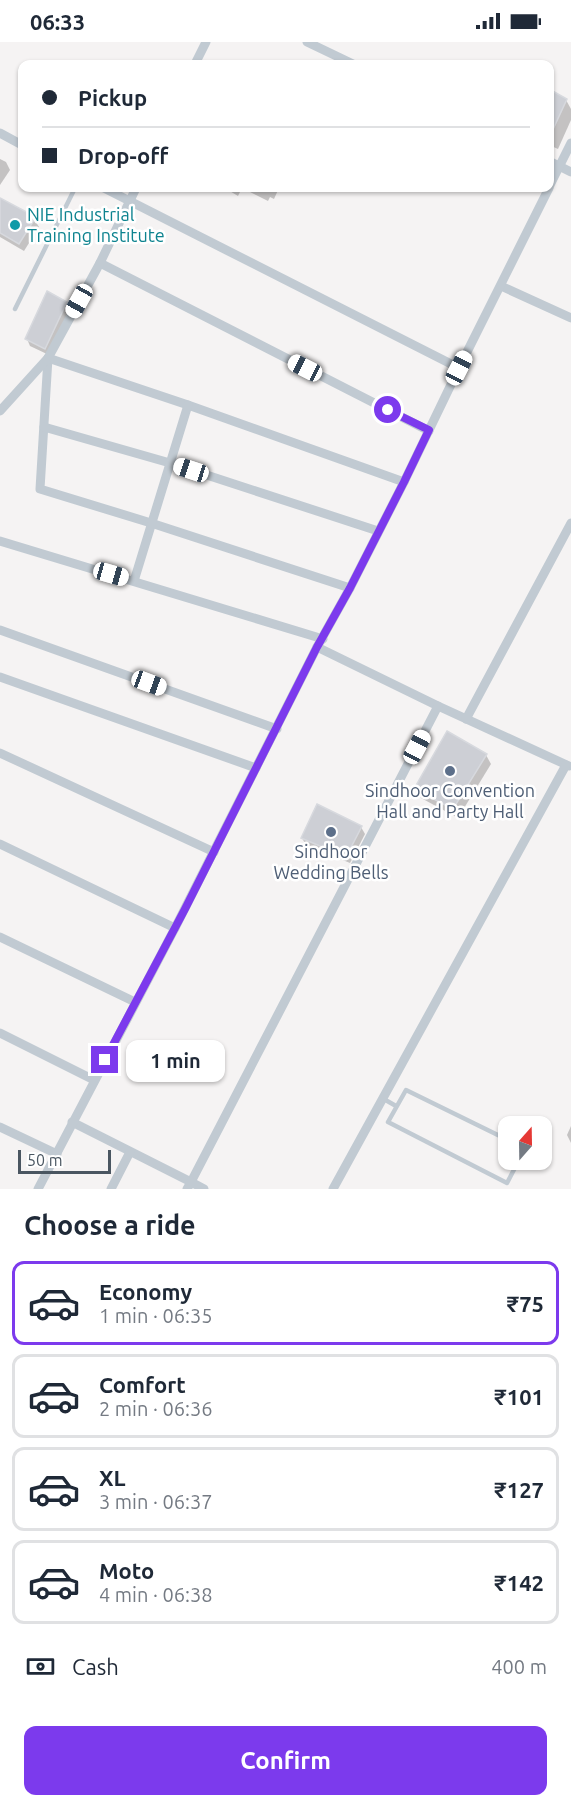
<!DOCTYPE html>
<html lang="en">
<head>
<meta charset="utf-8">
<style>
	body { margin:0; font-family:Ubuntu,sans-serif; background:#f2f2f3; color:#1f2937; height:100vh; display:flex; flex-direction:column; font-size:22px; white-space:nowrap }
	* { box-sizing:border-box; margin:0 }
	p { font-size:20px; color:#747a83 }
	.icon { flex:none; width:33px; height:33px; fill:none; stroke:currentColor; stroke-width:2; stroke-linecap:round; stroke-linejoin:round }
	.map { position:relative; height:1147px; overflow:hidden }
	.drawer { display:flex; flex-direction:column; background:#fff; flex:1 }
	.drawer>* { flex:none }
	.hud { position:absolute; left:18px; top:18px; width:536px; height:132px; border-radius:12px; box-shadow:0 2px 4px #0004; display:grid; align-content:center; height:132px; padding:0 24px; background:#fff }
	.needle { width:39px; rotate:20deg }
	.tools { position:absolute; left:498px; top:1074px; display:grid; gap:12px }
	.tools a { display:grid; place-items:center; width:54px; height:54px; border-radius:12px; background:#fff; box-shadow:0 2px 4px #0004; font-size:30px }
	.scale { position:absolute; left:18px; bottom:15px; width:93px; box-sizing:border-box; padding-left:6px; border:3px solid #4a5661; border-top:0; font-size:16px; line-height:21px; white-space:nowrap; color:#4a5661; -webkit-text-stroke:4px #fff; paint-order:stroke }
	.end { position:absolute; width:27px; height:27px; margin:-14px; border:8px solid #7c3aed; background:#fff; box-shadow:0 0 0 3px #fff }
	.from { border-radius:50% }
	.bubble { position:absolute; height:42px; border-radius:12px; background:#fff; box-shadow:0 2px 4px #0004; font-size:20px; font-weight:700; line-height:42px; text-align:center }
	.car { position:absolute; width:18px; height:36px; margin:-18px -9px; border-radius:8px; box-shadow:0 0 4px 2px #0007; background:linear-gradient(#fff 24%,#345 0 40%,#fff 0 76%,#345 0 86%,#fff 0) }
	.hud b { display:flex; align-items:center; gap:21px; height:57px; font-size:22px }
	.hud b+b { border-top:2px solid #e0e1e3 }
	.hud i { width:15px; height:15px; background:#1f2937 }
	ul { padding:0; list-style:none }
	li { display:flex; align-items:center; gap:18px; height:84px; margin:0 12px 9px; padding:0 12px; border:3px solid #e0e1e3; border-radius:12px }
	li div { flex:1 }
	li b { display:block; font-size:22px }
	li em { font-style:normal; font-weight:700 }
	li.selected { border-color:#7c3aed }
	li>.icon { width:54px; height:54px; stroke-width:1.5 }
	h2 { padding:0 24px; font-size:27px; line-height:72px }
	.pay { display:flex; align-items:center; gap:15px; height:66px; padding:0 24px; font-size:22px }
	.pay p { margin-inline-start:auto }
	.cta { display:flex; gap:12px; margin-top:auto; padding:12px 24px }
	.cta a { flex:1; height:69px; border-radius:12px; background:#7c3aed; color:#fff; font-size:24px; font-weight:700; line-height:69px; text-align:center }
	.status { display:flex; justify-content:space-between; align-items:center; height:42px; padding:0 30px; background:#fff; direction:ltr }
	.status svg { height:16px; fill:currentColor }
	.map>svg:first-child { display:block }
	.shadow { fill:#0003 }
	.building { fill:#cdcfd5; stroke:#d7d9de; stroke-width:1.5 }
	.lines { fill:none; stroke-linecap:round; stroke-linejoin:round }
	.lane { stroke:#c1cad2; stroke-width:4.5 }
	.street { stroke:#c1cad2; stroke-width:9 }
	.route { stroke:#7c3aed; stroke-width:8 }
	.culture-dot { fill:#0f9aa8; stroke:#fff; stroke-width:2 }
	.service-dot { fill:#5c6f8a; stroke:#fff; stroke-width:2 }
	.labels { text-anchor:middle; stroke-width:5; stroke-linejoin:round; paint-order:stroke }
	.culture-label { font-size:18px; fill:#0d838f; stroke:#fff; text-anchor:start }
	.service-label { font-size:18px; fill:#4e5e75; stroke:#fff }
</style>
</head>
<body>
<div class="status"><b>06:33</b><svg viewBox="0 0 49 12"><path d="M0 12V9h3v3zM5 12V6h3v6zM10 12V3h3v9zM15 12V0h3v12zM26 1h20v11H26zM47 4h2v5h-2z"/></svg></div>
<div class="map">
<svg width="571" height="1147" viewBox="0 0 571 1147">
	<rect width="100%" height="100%" fill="#f5f3f3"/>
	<g class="shadow">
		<path d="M549,49l17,9 5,9v11l-13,29 -9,-4z"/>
		<path d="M0,117l6,3 4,8 -10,15z"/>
		<path d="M226,146h53l-5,11 -4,-2 -2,4 -26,-13 -4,8 -10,-6z"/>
		<path d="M0,158l34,19 5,8 -15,24 -24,-14z"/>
		<path d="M66,261l4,7 -21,45 -19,-9 -3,-7z"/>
		<path d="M486,713l5,9 -33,54 -37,-20 -5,-9z"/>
		<path d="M361,785l4,7 -15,29 -44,-18 -4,-7z"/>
		<path d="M571,1084v17l-4,-8z"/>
	</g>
	<g class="building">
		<path d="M549,47l18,10 -18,39z"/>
		<path d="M0,156l36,19 -17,27 -19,-11z"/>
		<path d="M47,249l20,11 -22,47 -20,-10z"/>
		<path d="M447,689l40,23 -34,55 -39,-20z"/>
		<path d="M317,762l45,22 -16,31 -45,-19z"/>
	</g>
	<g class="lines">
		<g class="lane">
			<path d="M15,267l60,-121"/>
			<path d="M382,1056l14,8"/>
			<path d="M508,1098l-102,-50 -18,32 119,61 12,-23"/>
		</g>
		<g class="street">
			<path d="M307,0l46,22"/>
			<path d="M195,22l11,-22"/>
			<path d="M0,91l22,12"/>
			<path d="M549,119l22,11"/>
			<path d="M549,145l22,-44"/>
			<path d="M104,146l355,180"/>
			<path d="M100,221l329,168"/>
			<path d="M501,244l70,32"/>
			<path d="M48,316l-8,131 111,34 199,65"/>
			<path d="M48,316l140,47 216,77"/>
			<path d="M0,369l48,-53 52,-95 36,-75"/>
			<path d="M44,385l126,36 208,68"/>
			<path d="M0,499l323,98"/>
			<path d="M134,539l54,-176"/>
			<path d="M0,588l277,99"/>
			<path d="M317,605l121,59 131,60"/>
			<path d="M0,635l256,91"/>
			<path d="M466,677l105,-196"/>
			<path d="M0,711l214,99"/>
			<path d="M0,802l175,84"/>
			<path d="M0,895l135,65"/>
			<path d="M0,991l94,47"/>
			<path d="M72,1080l119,60 247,-476"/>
			<path d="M0,1085l57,27"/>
			<path d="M38,1147l137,-261 142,-281 33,-59 54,-106 55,-114 90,-180"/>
			<path d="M111,1147l19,-37"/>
			<path d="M187,1147l4,-7 13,7"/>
			<path d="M333,1147l233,-424"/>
		</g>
	</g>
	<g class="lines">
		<path class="route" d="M105,1018l80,-151 132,-262 33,-59 54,-106 25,-52 -41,-20"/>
	</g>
	<circle class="culture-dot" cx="15" cy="183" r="6"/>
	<g class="service-dot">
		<circle cx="450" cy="729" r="6"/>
		<circle cx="331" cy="790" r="6"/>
	</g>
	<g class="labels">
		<g class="culture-label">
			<text x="27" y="179">NIE Industrial<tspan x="27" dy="21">Training Institute</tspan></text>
		</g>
		<g class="service-label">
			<text x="450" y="755">Sindhoor Convention<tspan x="450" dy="21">Hall and Party Hall</tspan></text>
			<text x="331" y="816">Sindhoor<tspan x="331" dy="21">Wedding Bells</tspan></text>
		</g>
	</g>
</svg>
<div class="tools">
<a><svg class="needle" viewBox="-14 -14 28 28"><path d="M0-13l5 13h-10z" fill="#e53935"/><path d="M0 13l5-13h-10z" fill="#747a83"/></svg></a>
</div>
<div class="scale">50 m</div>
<i class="end from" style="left:388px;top:368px"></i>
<i class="end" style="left:105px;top:1018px"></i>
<div class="bubble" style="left:126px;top:998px;width:99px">1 min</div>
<i class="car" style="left:79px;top:259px;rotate:209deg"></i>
<i class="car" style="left:305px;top:326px;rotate:297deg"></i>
<i class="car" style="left:459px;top:326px;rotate:27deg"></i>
<i class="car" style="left:191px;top:428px;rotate:288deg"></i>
<i class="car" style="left:111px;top:532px;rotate:106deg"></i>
<i class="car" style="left:149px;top:641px;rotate:110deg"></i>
<i class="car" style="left:417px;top:705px;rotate:28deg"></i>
<div class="hud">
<b><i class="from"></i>Pickup</b>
<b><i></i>Drop-off</b>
</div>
</div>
<section class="drawer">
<h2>Choose a ride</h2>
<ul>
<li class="selected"><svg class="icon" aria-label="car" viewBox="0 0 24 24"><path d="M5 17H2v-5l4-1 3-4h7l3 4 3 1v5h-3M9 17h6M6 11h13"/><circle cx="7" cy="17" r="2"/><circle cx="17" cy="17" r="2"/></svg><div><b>Economy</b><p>1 min · 06:35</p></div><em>₹75</em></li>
<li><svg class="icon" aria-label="car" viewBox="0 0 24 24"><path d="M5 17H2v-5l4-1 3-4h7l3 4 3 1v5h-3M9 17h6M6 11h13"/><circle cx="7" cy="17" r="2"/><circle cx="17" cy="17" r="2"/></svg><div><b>Comfort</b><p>2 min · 06:36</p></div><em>₹101</em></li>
<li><svg class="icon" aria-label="car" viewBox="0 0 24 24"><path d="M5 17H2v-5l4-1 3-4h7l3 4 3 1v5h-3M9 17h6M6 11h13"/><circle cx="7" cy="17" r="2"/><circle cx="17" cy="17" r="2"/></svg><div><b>XL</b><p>3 min · 06:37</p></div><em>₹127</em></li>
<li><svg class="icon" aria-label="car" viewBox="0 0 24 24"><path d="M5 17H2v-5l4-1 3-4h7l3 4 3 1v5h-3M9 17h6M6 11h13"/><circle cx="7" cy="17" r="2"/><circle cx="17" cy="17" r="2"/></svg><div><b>Moto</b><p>4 min · 06:38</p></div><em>₹142</em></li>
</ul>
<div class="pay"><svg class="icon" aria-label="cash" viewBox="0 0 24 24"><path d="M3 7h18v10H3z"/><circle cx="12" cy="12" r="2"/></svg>Cash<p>400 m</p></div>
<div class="cta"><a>Confirm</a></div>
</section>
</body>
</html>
